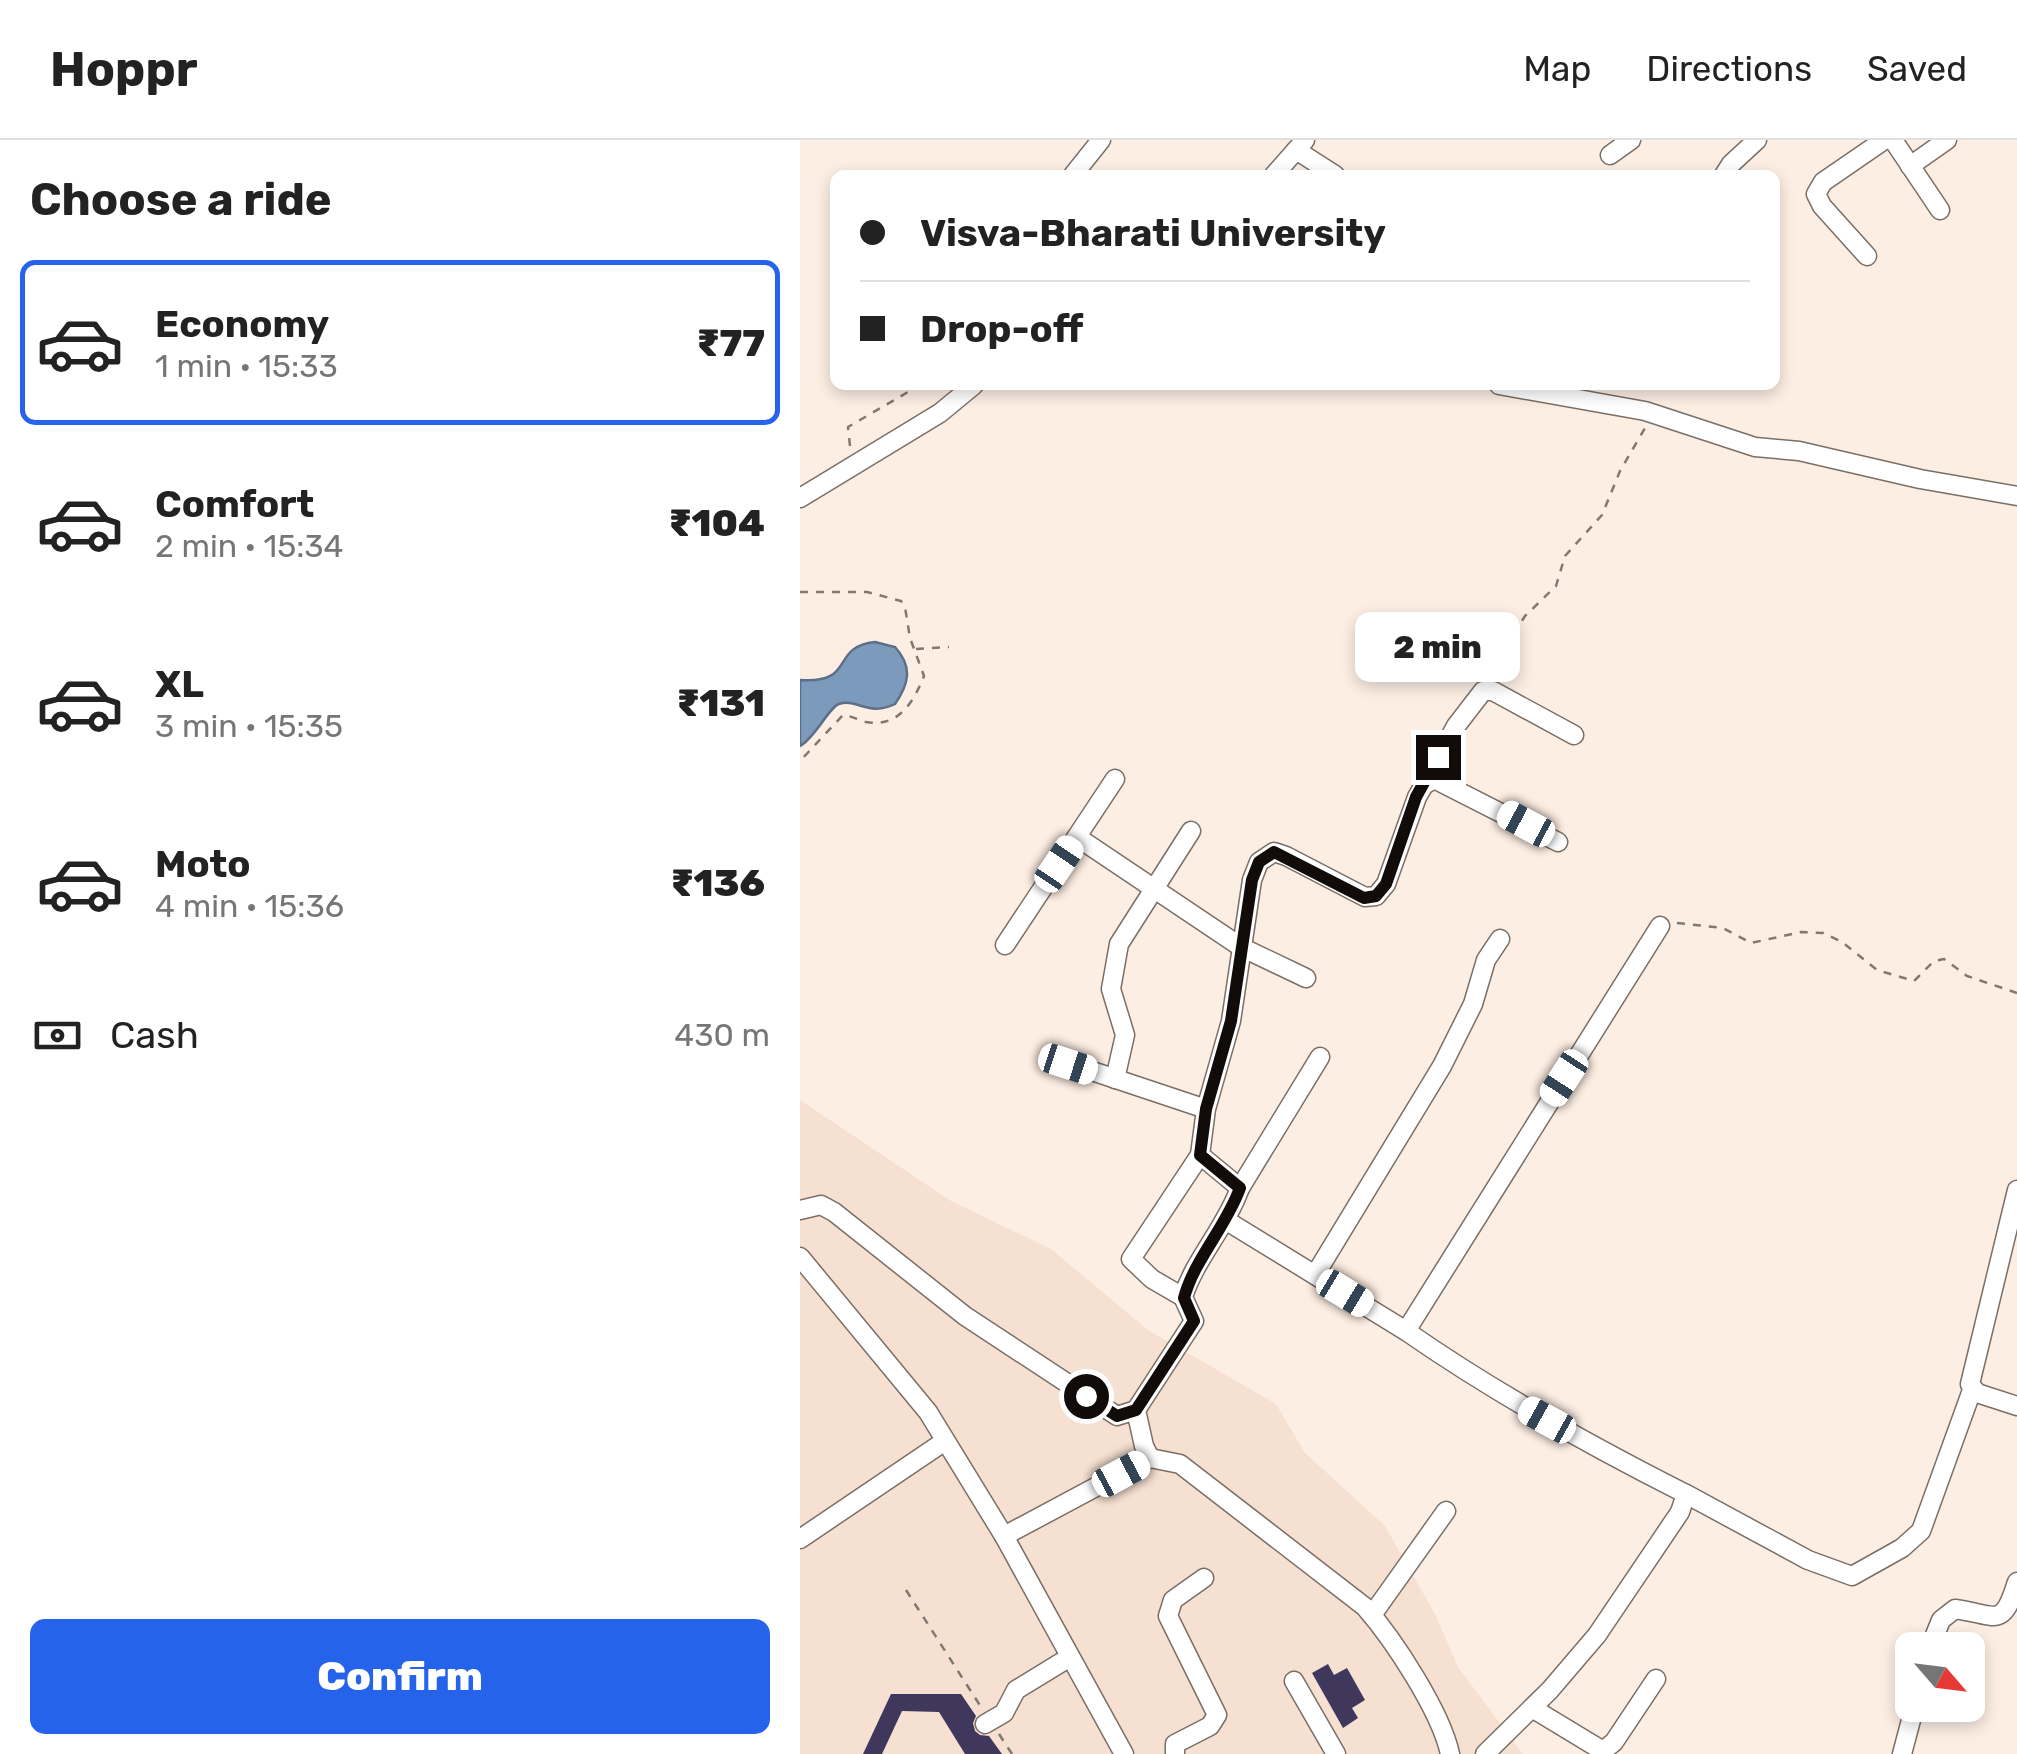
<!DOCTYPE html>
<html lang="en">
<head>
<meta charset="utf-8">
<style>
	body { margin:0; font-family:Rubik,sans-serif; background:#f2f2f2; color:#222; height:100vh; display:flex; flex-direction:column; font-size:38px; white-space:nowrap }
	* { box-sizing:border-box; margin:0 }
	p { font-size:32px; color:#767676 }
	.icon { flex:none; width:55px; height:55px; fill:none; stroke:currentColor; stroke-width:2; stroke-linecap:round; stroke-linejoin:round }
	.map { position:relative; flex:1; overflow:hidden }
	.side { display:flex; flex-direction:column; background:#fff; width:800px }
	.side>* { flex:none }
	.guide { position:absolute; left:30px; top:30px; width:950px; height:220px; border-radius:15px; box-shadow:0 5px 15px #0003; display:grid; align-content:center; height:220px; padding:0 30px; background:#fff }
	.needle { width:65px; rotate:118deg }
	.tools { position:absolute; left:1095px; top:1492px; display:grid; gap:20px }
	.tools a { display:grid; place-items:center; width:90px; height:90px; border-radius:15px; background:#fff; box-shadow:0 5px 15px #0003; font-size:50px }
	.end { position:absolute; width:45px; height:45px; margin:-22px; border:12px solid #110c09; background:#fff; box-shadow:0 0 0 5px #fff }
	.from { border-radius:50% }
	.bubble { position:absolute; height:70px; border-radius:15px; background:#fff; box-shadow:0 5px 15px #0003; font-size:32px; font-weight:800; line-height:70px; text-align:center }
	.car { position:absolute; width:30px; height:60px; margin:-30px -15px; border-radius:12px; box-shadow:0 0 8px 2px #0007; background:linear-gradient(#fff 24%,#345 0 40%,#fff 0 76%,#345 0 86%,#fff 0) }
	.guide b { display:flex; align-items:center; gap:35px; height:95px; font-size:38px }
	.guide b+b { border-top:2px solid #e0e0e0 }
	.guide i { width:25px; height:25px; background:#222 }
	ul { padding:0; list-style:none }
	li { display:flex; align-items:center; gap:30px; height:165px; margin:0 20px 15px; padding:0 10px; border:5px solid transparent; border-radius:15px }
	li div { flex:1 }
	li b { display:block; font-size:38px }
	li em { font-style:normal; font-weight:800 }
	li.active { border-color:#2563eb }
	li>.icon { width:90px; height:90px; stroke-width:1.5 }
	h2 { padding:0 30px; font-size:45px; line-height:120px }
	.pay { display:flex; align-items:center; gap:25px; height:110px; padding:0 30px; font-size:38px }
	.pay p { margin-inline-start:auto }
	.primary-button { display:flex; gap:20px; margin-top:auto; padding:20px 30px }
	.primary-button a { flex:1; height:115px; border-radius:15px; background:#2563eb; color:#fff; font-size:40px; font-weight:800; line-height:115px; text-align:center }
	header { display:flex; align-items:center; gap:60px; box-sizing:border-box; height:140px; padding:0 50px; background:#fff; border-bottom:2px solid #e0e0e0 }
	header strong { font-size:48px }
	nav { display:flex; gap:55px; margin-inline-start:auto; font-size:35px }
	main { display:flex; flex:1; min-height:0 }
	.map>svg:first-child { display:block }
	.built { fill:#f5e0d1 }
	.water { fill:#7c9abc; stroke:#5c6f86; stroke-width:2.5 }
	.building { fill:#3f385c }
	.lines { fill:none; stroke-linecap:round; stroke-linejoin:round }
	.minor-casing { stroke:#7b6e64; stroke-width:21 }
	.path { stroke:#827872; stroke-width:2.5; stroke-dasharray:8 8; stroke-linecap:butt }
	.minor { stroke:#fff; stroke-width:18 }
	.route { stroke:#110c09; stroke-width:12 }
</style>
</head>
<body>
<header>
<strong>Hoppr</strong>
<nav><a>Map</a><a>Directions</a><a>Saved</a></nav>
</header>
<main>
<section class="side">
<h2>Choose a ride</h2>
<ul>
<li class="active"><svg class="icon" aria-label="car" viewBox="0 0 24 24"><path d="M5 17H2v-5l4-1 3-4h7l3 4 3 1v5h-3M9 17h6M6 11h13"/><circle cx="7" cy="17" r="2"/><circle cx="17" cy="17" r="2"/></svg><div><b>Economy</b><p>1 min · 15:33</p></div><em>₹77</em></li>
<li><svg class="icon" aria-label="car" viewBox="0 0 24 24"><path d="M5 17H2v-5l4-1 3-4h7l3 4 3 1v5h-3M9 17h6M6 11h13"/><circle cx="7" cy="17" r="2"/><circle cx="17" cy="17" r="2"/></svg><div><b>Comfort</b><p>2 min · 15:34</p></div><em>₹104</em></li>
<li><svg class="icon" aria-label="car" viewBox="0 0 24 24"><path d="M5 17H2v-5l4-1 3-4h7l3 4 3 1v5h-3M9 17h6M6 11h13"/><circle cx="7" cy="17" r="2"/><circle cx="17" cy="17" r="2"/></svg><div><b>XL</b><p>3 min · 15:35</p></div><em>₹131</em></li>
<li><svg class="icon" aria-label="car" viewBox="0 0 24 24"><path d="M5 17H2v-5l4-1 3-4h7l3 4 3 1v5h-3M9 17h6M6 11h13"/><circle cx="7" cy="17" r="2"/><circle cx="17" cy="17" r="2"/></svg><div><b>Moto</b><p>4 min · 15:36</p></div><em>₹136</em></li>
</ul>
<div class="pay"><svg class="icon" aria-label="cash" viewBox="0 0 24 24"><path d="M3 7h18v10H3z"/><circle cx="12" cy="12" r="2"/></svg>Cash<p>430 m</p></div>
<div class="primary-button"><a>Confirm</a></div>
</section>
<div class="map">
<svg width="1217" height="1614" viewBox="0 0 1217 1614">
	<rect width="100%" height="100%" fill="#fdeee3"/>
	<path class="built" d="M0,960l151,101 100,48 97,81 128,74 29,49 80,73 51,90 22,51 65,87h-723z"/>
	<path class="water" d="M75,502l20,5c18,20 14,37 0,57 -26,13 -39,-6 -56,0 -10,3 -23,33 -39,42v-66c57,4 29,-33 75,-38z"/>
	<g class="building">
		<path d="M528,1524l6,11 13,-7 18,32 -13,8 6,10 -15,10 -31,-55z"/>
		<path d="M91,1554h70l15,22 -3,7 2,8 5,4 9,1 13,18h-37l-26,-42 -37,-1 -20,43h-19z"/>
	</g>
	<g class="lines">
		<g class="minor-casing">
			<g id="minor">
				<path d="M1093,0l47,70"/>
				<path d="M496,10l39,25"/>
				<path d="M810,15l21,-15"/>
				<path d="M1110,26l37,-26"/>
				<path d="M273,35l28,-35"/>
				<path d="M474,35l31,-35"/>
				<path d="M924,35l7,-11 26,-24"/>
				<path d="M1067,116l-45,-50 -6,-12 7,-12 61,-42"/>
				<path d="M699,245l146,26 110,36 44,4 121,28 97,17"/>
				<path d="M0,358l140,-85 34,-28"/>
				<path d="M624,645l32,-59 27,-35h10l81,44"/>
				<path d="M277,697l164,110 65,31"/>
				<path d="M205,805l110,-166"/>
				<path d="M268,923l138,46"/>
				<path d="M315,939l10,-44 -14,-46 8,-45 72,-113"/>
				<path d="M440,1048l80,-131"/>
				<path d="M1217,1050l-47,194 7,9 40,13"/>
				<path d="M0,1070l21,-5 13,7 131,104 152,100 19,-6"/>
				<path d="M427,1081l179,110 254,-405"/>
				<path d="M0,1117l128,155 76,124 120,218"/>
				<path d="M515,1135l127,-209 31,-62 13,-44 14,-21"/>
				<path d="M383,1157l-31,-18 -21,-20 69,-104"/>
				<path d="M606,1191c89,62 183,114 280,163l-6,18 -83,123 -47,55 -65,64"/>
				<path d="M350,1318l-6,-12 -8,-36 58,-89 -11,-24c12,-38 43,-70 57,-109l-40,-33 6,-46 25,-88 21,-141 7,-18 15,-10 12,4 79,41 11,-1 10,-12 31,-87 7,-12 10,-6 124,63"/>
				<path d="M886,1354l122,66 44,16 50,-28 19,-17 51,-141"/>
				<path d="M204,1396l146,-78 30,6 185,143c29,33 76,105 85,147"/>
				<path d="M0,1399l145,-98"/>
				<path d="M572,1475l74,-104"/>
				<path d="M1129,1510l12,-30 14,-11c42,6 47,21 62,-27"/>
				<path d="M494,1541l42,73"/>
				<path d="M732,1568l71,43 11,-9 42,-63"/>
				<path d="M185,1584l19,-11 12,-23 54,-33"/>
				<path d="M375,1614v-10l35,-18 7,-11 -49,-99 5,-16 31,-22"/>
				<path d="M1102,1614l13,-49"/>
			</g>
		</g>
		<g class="path">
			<path d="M50,306l-2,-19 72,-42"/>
			<path d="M0,452h67l34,9 4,6 5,31 14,38c-10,25 -25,52 -58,46 -8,-2 -14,-6 -23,-7l-43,46"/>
			<path d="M116,509l33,-2"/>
			<path d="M688,535l37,-59 31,-30 9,-30 37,-41 18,-44 25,-43"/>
			<path d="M877,783l46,5 28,15 50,-11 22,1 19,9 35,28 37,11 20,-20 10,-2 23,17 50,17"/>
			<path d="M106,1450l75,117"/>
			<path d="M199,1594l13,20"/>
		</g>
		<use href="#minor" class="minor"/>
	</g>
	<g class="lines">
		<path class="route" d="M286,1256l31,20 19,-6 58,-89 -10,-23c10,-38 42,-71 56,-110l-40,-33 6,-46 25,-88 21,-141 7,-18 15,-10 90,46 12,-2 10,-12 30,-87 22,-40"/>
	</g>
</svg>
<div class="tools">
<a><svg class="needle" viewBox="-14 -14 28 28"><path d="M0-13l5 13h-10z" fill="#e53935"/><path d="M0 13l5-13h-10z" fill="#767676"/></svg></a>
</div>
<i class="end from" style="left:286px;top:1256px"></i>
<i class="end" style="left:638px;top:617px"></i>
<div class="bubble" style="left:555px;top:472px;width:165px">2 min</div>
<i class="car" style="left:726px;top:684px;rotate:298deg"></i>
<i class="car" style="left:259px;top:724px;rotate:34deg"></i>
<i class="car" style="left:268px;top:924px;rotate:108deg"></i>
<i class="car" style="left:764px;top:938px;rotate:213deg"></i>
<i class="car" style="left:545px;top:1153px;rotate:121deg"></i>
<i class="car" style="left:747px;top:1280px;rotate:299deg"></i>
<i class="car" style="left:321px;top:1334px;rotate:62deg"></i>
<div class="guide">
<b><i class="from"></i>Visva-Bharati University</b>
<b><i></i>Drop-off</b>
</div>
</div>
</main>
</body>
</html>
